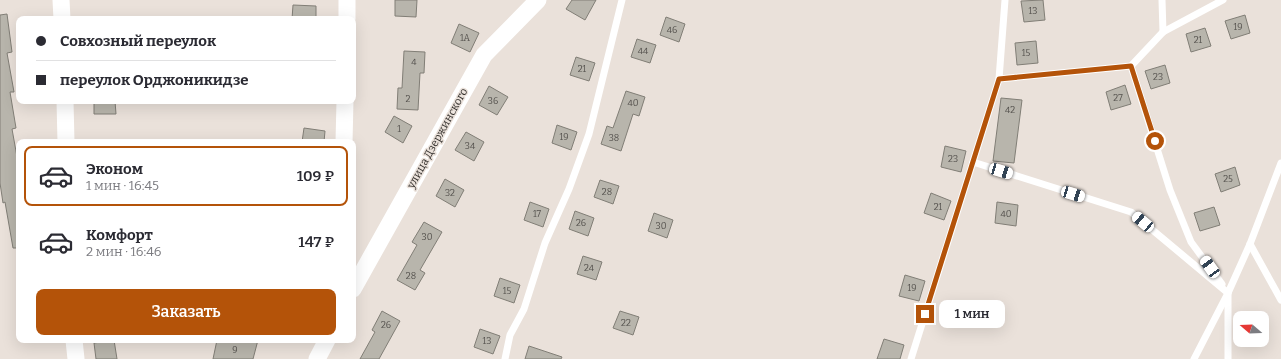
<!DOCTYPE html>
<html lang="ru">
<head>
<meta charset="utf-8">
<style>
	body { margin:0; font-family:Bitter,serif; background:#f2f2f3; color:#2b2b33; height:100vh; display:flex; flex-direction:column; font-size:15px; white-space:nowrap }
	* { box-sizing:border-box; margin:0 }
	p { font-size:13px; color:#7c7c81 }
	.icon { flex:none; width:22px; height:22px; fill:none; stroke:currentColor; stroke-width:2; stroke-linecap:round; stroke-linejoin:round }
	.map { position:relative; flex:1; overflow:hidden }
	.panel { position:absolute; left:16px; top:139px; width:340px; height:204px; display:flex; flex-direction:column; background:#fff; border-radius:8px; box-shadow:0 4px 16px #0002 }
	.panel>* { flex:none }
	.hud { position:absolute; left:16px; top:16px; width:340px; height:88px; border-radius:8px; box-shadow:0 4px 16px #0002; display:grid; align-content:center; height:88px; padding:0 20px; background:#fff }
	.needle { width:26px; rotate:289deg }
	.tools { position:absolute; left:1233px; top:311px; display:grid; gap:8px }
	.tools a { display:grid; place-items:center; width:36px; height:36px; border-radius:8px; background:#fff; box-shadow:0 4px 16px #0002; font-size:20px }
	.end { position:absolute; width:18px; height:18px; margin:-9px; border:5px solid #b45309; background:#fff; box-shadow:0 0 0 2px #fff }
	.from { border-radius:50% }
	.bubble { position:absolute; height:28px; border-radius:8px; background:#fff; box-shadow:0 4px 16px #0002; font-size:13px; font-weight:600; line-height:28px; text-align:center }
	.car { position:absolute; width:12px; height:24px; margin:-12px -6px; border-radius:5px; box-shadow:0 0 3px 1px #0007; background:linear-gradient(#fff 24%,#345 0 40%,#fff 0 76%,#345 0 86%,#fff 0) }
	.hud b { display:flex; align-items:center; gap:14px; height:38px; font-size:15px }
	.hud b+b { border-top:1px solid #e1e1e2 }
	.hud i { width:10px; height:10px; background:#2b2b33 }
	ul { padding:7px 0 0; list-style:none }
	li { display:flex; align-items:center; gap:12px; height:60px; margin:0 8px 6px; padding:0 12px; border:2px solid transparent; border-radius:8px }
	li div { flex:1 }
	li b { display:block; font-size:15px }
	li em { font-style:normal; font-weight:600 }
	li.selected { border-color:#b45309 }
	li>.icon { width:36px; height:36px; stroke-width:1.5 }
	.button { display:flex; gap:8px; margin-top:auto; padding:8px 20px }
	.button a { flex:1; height:46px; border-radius:8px; background:#b45309; color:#fff; font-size:16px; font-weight:600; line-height:46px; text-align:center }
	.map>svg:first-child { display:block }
	.building { fill:#b8b5ac; stroke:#817e76 }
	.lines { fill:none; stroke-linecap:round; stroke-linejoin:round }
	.service { stroke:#fff; stroke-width:7 }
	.tertiary { stroke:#fff; stroke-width:17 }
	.route { stroke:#b45309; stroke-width:5 }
	.labels { text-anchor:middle; stroke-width:3; stroke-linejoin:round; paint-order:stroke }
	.number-label { font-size:9px; fill:#55524e }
	.street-label { font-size:11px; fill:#34312e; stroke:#eae1da }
</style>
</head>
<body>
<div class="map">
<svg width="1281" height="359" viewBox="0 0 1281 359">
	<rect width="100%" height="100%" fill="#eae1da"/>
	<g class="building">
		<path d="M395,0h22l-1,17 -21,-1z"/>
		<path d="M572,0h24l-11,20 -19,-11z"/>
		<path d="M1043,0l2,20 -21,2 -3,-21z"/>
		<path d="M293,5l23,1v13h-24z"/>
		<path d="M7,14l5,38 -5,1 7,39h-4l6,36 -4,1 7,39v80h-6l-8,-46 -2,1 -3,-20v-168z"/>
		<path d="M1245,15l5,18 -19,6 -6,-18z"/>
		<path d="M666,17l19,7 -6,18 -19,-7z"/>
		<path d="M459,24l20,9 -9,19 -19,-9z"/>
		<path d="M1205,28l6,18 -20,6 -5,-18z"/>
		<path d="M637,39l19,6 -6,18 -19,-6z"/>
		<path d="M1036,41l2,22 -21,2 -2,-22z"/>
		<path d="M404,51l21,1 -1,21h-4l-2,37 -21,-1 1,-21h4z"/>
		<path d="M576,57l19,6 -6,18 -19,-6z"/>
		<path d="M1165,65l5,18 -19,6 -6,-18z"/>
		<path d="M1125,85l6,19 -20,6 -5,-18z"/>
		<path d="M489,86l19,11 -11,18 -18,-10z"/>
		<path d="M626,91l19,6 -6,19 -6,-2 -12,37 -20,-7 6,-18 6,2z"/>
		<path d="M1001,98l21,2 -8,63 -21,-2z"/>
		<path d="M94,101h21l1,13h-22z"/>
		<path d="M394,116l18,10 -9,17 -18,-11z"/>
		<path d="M557,125l20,7 -6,18 -19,-7z"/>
		<path d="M304,128l21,3 -1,11h-22z"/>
		<path d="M466,132l18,10 -10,19 -19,-11z"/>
		<path d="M945,146l21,5 -5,21 -20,-5z"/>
		<path d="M1235,167l5,18 -19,7 -6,-18z"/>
		<path d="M445,179l19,11 -9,17 -19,-11z"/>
		<path d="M600,180l19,6 -6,18 -19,-7z"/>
		<path d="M931,193l20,8 -7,19 -20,-7z"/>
		<path d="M530,202l19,7 -6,18 -19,-7z"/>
		<path d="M997,202l21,3 -2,21 -21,-3z"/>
		<path d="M1214,207l6,18 -20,6 -6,-18z"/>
		<path d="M575,211l19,7 -6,18 -19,-7z"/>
		<path d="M654,213l19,7 -6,18 -19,-7z"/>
		<path d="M424,222l18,10 -22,38 5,3 -10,17 -18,-10 20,-35 -5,-3z"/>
		<path d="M583,256l19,6 -6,18 -19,-6z"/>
		<path d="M905,275l20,6 -6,20 -20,-5z"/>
		<path d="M500,278l20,7 -6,18 -20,-7z"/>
		<path d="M382,311l18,10 -21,38h-19l15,-27 -3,-2z"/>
		<path d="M620,311l19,6 -6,18 -20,-7z"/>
		<path d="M480,329l20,7 -7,18 -19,-7z"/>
		<path d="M884,339l20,6 -4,14h-23z"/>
		<path d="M114,340l3,19h-21l-2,-16z"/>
		<path d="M217,340h41l-5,19h-40z"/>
		<path d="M529,346l33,11 -1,2h-36z"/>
	</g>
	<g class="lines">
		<g class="service">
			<path d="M1162,0l1,32"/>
			<path d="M1131,66l39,124 21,52 31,42"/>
			<path d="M999,79l132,-13 32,-34 60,-32"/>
			<path d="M973,162l158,50 97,81"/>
			<path d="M1250,244l31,56"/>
			<path d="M505,359l5,-24 14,-26 21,-66 24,-54 20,-55 33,-134"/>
			<path d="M911,359l88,-280 6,-79"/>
			<path d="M1194,359l34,-66 22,-49 31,-81"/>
			<path d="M1228,359v-64"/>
		</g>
		<g class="tertiary">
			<path d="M61,0l1,19"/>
			<path d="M347,19v-19"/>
			<path d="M65,101l1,41"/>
			<path d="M344,142l1,-41"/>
			<path d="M353,289l131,-234 54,-55"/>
			<path d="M74,340l2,19"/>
			<path d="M317,359l10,-19"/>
		</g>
	</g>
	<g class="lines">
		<path class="route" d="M925,314l74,-235 132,-13 24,75"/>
	</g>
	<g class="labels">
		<g class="number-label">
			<text x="1033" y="14">13</text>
			<text x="1238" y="30">19</text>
			<text x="672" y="33">46</text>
			<text x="465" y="41">1А</text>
			<text x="1198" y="43">21</text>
			<text x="643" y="54">44</text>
			<text x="1026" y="56">15</text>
			<text x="414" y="65">4</text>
			<text x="582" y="72">21</text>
			<text x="1158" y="80">23</text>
			<text x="1118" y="101">27</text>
			<text x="408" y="102">2</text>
			<text x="493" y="104">36</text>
			<text x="633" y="106">40</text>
			<text x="1010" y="113">42</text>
			<text x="399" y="132">1</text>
			<text x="564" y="140">19</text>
			<text x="614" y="141">38</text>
			<text x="470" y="149">34</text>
			<text x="953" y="162">23</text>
			<text x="1228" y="182">25</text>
			<text x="607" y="195">28</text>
			<text x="450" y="196">32</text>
			<text x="938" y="210">21</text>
			<text x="537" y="217">17</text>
			<text x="1006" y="217">40</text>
			<text x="581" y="226">26</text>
			<text x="661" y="229">30</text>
			<text x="427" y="240">30</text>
			<text x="589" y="271">24</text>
			<text x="411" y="279">28</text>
			<text x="912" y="291">19</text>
			<text x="507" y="294">15</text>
			<text x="626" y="326">22</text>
			<text x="386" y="328">26</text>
			<text x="487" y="344">13</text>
			<text x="235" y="353">9</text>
		</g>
		<g class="street-label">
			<text transform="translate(437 138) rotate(-61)" y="4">улица Дзержинского</text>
		</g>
	</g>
</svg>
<div class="tools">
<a><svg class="needle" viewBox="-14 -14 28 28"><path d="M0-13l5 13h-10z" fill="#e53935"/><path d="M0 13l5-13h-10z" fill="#7c7c81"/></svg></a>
</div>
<i class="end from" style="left:1155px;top:141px"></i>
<i class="end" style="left:925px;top:314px"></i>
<div class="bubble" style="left:939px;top:300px;width:66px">1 мин</div>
<i class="car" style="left:1001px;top:171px;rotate:107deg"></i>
<i class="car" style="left:1073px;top:194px;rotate:107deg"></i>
<i class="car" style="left:1143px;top:222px;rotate:310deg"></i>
<i class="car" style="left:1210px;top:267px;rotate:324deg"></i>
<div class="hud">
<b><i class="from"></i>Совхозный переулок</b>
<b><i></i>переулок Орджоникидзе</b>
</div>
<section class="panel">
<ul>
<li class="selected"><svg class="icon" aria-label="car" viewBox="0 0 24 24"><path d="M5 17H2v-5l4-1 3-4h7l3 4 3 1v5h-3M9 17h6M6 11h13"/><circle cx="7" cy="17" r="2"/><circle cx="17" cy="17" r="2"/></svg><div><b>Эконом</b><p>1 мин · 16:45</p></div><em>109 ₽</em></li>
<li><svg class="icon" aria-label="car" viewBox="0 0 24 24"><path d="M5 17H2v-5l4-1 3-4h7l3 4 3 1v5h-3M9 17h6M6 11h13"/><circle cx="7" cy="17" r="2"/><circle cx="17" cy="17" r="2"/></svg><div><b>Комфорт</b><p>2 мин · 16:46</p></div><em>147 ₽</em></li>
</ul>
<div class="button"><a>Заказать</a></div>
</section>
</div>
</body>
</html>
